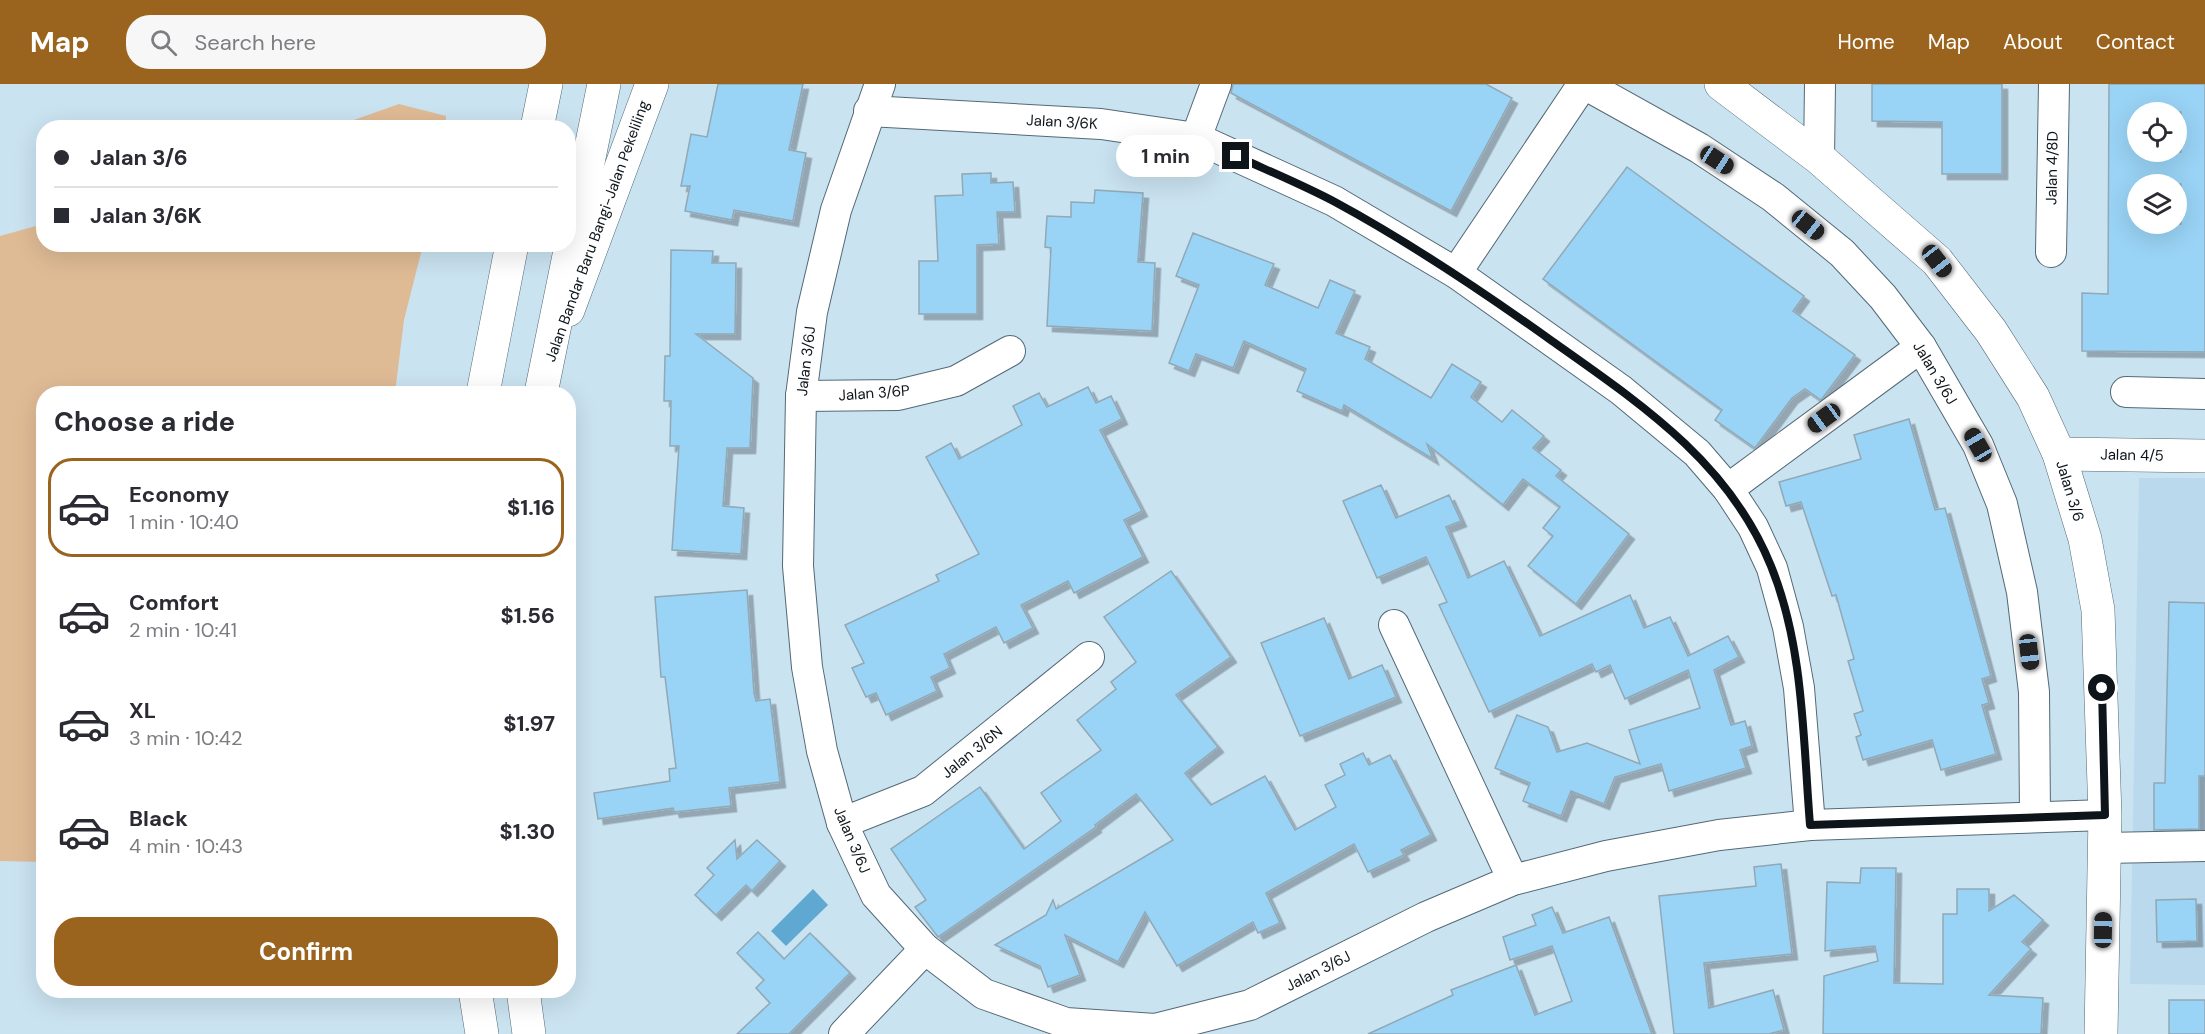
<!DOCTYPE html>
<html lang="en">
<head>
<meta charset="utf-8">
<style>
	body { margin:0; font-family:"DM Sans",sans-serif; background:#f7f7f7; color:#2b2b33; height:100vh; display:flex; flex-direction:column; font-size:22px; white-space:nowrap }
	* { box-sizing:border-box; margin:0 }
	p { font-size:20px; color:#7c7c81 }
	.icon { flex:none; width:33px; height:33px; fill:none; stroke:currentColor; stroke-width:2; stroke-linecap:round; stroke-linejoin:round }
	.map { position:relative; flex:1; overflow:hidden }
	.drawer { position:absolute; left:36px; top:302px; width:540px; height:612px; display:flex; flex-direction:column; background:#fff; border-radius:24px; box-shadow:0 6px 24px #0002 }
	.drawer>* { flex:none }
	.top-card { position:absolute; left:36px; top:36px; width:540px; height:132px; border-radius:24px; box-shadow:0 6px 24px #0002; display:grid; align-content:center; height:132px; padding:0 18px; background:#fff }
	.fabs { position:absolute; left:2127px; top:18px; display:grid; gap:12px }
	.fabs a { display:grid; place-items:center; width:60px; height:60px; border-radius:50%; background:#fff; box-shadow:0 6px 24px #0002; font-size:30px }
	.end { position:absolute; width:27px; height:27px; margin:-14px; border:8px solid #0d151a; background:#fff; box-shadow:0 0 0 3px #fff }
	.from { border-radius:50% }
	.bubble { position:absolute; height:42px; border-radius:21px; background:#fff; box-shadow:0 6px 24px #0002; font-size:20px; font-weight:700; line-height:42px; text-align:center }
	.car { position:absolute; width:18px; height:36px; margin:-18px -9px; border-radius:8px; box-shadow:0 0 4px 2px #0007; background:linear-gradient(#222 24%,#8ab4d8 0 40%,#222 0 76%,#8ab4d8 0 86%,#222 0) }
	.top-card b { display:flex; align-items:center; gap:21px; height:57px; font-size:22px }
	.top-card b+b { border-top:2px solid #e1e1e2 }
	.top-card i { width:15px; height:15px; background:#2b2b33 }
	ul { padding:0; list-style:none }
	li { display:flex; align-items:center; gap:18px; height:99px; margin:0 12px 9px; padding:0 6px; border:3px solid transparent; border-radius:24px }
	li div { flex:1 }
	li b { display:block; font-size:22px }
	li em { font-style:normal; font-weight:700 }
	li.on { border-color:#9b641e }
	li>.icon { width:54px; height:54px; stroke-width:1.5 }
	h2 { padding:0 18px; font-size:27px; line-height:72px }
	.action { display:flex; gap:12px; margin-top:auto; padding:12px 18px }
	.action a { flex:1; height:69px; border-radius:24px; background:#9b641e; color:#fff; font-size:24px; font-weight:700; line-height:69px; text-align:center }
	header { display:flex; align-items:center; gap:36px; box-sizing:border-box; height:84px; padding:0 30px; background:#9b641e; color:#fff }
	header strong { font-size:28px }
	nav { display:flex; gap:33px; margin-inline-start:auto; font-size:21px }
	.search { width:420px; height:54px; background:#f7f7f7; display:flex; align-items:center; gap:15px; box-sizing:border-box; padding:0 21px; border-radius:24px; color:#7c7c81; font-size:22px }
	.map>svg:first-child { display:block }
	.built { fill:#bad9ed }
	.green { fill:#dfbb95 }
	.water { fill:#5ea8d1 }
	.building { fill:#99d3f5; stroke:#91a8b6; stroke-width:1.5; fill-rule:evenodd; filter:url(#shadow) }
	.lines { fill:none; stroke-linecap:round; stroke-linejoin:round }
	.minor-casing { stroke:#546976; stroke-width:32 }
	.tertiary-casing { stroke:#546976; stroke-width:34 }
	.secondary-casing { stroke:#546976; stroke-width:34 }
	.minor { stroke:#fff; stroke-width:30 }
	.tertiary { stroke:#fff; stroke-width:33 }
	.secondary { stroke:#fff; stroke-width:33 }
	.route { stroke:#0d151a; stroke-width:8 }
	.labels { text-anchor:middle; stroke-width:4.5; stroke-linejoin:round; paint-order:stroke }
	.street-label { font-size:15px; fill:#0d151a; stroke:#fff }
</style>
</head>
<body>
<header>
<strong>Map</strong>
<div class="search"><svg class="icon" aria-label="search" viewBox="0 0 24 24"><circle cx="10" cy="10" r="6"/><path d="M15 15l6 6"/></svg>Search here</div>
<nav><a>Home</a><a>Map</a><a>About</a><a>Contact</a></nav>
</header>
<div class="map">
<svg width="2205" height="950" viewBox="0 0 2205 950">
	<defs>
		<filter id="shadow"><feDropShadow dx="5.5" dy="5.5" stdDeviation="0" flood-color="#0004"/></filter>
	</defs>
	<rect width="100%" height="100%" fill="#cae3f1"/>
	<path class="built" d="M2139,394h66v507l-75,-1z"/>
	<g class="green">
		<path d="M399,20l47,12v11h-112z"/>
		<path d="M43,140l1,20 379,1 -19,75 -9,73h-351l-1,469 -43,-1v-625z"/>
	</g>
	<path class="water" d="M813,805l15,16 -42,41 -15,-15z"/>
	<g class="building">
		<path d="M718,0h85l-14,66 17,3 -13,68 -59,-11 -2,10 -47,-9 5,-25h-9l10,-52 16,3z"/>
		<path d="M1233,0h253l26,14 -61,113 -220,-118z"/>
		<path d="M1872,0h130v90h-60v-52l-70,-1z"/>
		<path d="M2109,0h96v268l-123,-1v-58l26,1zM2138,28h43v40h-43zM2138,100h43v40h-43z"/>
		<path d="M1627,83l177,129 -11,15 62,44 -34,45 -16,-11 -13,9 -37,50 -40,-28 7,-10 -179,-131z"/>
		<path d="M991,89v10l22,-1 2,30h-18l2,32 -22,1v69h-58v-53h19l-3,-65 28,-1 -1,-21z"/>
		<path d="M1095,106l48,3 -5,69 17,1 -3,68 -105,-5 4,-78 -6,-1 2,-31 24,1v-15l23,1z"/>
		<path d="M1193,149l81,31 -9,21 53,23 12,-28 25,11 -19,42 34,14 -5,12 66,39 21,-34 29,18 -10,15 31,25 10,-12 32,26 -11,12 28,22 -5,6 73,58 -53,70 -48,-38 25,-30 -10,-8 17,-21 -37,-28 -20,26 -76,-61 6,15 -89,-54 -2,6 -45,-20 9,-22 -62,-28 -11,27 -37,-14 -7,17 -20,-8 30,-78 -23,-9z"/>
		<path d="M671,166l42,1 -1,12h24l-1,71h-39l57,44 -3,70h-23l-4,58 21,2 -3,46 -69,-4 7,-104h-9l1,-45h-7l1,-45h5z"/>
		<path d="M1088,303l8,16 15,-7 11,23 -22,11 42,81 -18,9 19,37 -69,36 -6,-12 -47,24 12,23 -29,15 -8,-16 -52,27 6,14 -19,9 6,14 -51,24 -10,-22 -10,4 -14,-29 12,-5 -19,-38 94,-44 -3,-6 43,-21 -53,-97 25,-14 8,16 63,-34 -9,-19 26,-13 8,14z"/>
		<path d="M1909,335l26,91 10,-2 46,168 -9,3 7,24 -7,2 14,49 -55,16 -9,-30 -69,20 -7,-23 5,-2 -7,-21 9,-3 -15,-50 6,-2 -18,-64 -4,1 -31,-94 -15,4 -7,-24 82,-23 -7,-24z"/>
		<path d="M1381,401l15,33 53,-23 12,26 -15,6 22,51 36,-17 36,75 90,-41 14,33 26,-11 18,39 40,-20 11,21 -25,13 17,55 14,-4 7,25 -12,4 6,18 -77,23 -8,-27 -46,13 -11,27 -33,-13 -10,25 -38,-15 7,-18 -35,-15 22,-53 31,12 9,25 30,-9 53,21 -11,-34 71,-22 -12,-38 -63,29 -15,-34 -14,7 -4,-8 -103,48 -50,-107 8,-3 -21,-45 -49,21 -34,-77z"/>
		<path d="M1171,487l60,86 -55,38 42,52 -33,26 26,32 54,-29 30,54 41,-23 -11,-22 20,-10 -5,-11 23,-11 6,12 21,-10 41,80 -30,15 3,5 -36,17 -14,-28 -88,49 14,30 -22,10 -5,-11 -76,44 -32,-54 -27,50 -53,-27 15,40 -32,12 -8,-21 -45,-21 51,-30 7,-15 3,9 117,-69 -37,-46 -41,31 1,2 -158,110 -23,-30 11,-7 -35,-51 89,-62 44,62 37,-28 -20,-28 60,-43 -24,-30 39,-31 -5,-7 25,-20 -32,-45z"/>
		<path d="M747,506l7,103 2,8 14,-2 10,83 -51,6 2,18 -57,6 -1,-4 -75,11 -4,-26 76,-12 -1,-12 7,-1 -11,-91h-4l-6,-80z"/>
		<path d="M2169,518l36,1v173h-6v53l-45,1v-47h11z"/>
		<path d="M1324,534l25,61 33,-14 14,32 -96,39 -39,-93z"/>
		<path d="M735,756l2,19 20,-19 23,21 -28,30 -6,-6 -30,30 -21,-20 19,-20 -7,-7z"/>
		<path d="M1781,780l11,90 -88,9 5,45 64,-18 11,40 -15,4h-95l-15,-138 97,-10 -2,-19z"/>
		<path d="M1861,784h35l-2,115 49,1v-70h14v-25h32v22l25,-16 29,25 -21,22 9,7 -42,46 54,3 -2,36h-218l1,-58 54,-15 -3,-15 -50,5 2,-69 33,1z"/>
		<path d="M2196,815l1,42 -40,1 -1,-42z"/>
		<path d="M1552,823l11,26 46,-16 43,117h-284l85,-39 -2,-5 65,-25 19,50 37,-14 -20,-55 -42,14 -7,-23 33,-12 -4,-10z"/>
		<path d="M758,848l26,27 26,-26 40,40 -61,61h-52l33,-31 -14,-15 8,-8 -27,-27z"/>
		<rect x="2169" y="916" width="36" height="34"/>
	</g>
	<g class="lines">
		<g class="minor-casing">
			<g id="minor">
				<path d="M880,0l-44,126 -24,102 -11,84 -3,170 9,101 15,84 20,72 34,72 49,54 59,45 82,29 89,6 95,-24 176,-88 87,-37 93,-24 113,-21 91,-10 295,-10"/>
				<path d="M1584,0l115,64 74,49 69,56 41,44 38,50 57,98 24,59 20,88 12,100 1,124"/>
				<path d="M869,27l232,13 95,14 138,63 122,72 165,117 76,63 31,36 25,38 19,41 16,59 11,61 11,137"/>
				<path d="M1196,54l20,-54"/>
				<path d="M1819,74l1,-74"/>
				<path d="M2051,168l3,-168"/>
				<path d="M1456,189l127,-189"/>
				<path d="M2126,308l79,2"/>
				<path d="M801,312l97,-1 58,-14 54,-30"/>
				<path d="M1728,405l193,-142"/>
				<path d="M1394,541l119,255"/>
				<path d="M842,739l81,-32 166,-134"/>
				<path d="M2105,764l100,-2"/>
				<path d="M844,950l81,-85"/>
			</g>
		</g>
		<g class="tertiary-casing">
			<g id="tertiary">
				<path d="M1721,0l98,74 118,103 54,70 42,66 26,57 26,85 13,71 7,205 -4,219"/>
				<path d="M568,226l84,-226"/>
				<path d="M2059,370l146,2"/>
			</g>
		</g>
		<g class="secondary-casing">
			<g id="secondary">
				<path d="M537,44l9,-44"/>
				<path d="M483,309l29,-149"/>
				<path d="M541,309l63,-309"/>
				<path d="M475,906l7,44"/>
				<path d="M523,906l6,44"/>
			</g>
		</g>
		<use href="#minor" class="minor"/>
		<use href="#tertiary" class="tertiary"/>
		<use href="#secondary" class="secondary"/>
	</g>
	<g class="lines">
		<path class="route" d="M1236,72c33,15 67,29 99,46 76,41 147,89 217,139 89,63 177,121 219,225 33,81 32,174 39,259l295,-10 -3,-127"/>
	</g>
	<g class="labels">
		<g class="street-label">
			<text transform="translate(1062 38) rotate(3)" y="5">Jalan 3/6K</text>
			<text transform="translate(2052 84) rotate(-89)" y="5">Jalan 4/8D</text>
			<text transform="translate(597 147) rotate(-70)" y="5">Jalan Bandar Baru Bangi-Jalan Pekeliling</text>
			<text transform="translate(806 277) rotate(-83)" y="5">Jalan 3/6J</text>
			<text transform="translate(1935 289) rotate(59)" y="5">Jalan 3/6J</text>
			<text transform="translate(874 309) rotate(-4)" y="5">Jalan 3/6P</text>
			<text transform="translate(2132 371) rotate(1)" y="5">Jalan 4/5</text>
			<text transform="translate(2070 407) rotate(73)" y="5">Jalan 3/6</text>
			<text transform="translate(972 668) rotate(-39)" y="5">Jalan 3/6N</text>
			<text transform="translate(852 756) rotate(67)" y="5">Jalan 3/6J</text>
			<text transform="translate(1318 887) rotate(-27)" y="5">Jalan 3/6J</text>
		</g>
	</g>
</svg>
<div class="fabs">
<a><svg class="icon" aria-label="locate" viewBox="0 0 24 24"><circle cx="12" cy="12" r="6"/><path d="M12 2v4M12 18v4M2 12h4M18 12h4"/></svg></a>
<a><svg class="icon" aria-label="layers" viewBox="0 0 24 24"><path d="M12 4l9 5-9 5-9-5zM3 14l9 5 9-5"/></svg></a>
</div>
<i class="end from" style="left:2102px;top:604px"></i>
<i class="end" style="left:1236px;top:72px"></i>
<div class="bubble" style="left:1116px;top:51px;width:99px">1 min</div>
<i class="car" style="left:1717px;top:76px;rotate:123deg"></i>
<i class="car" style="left:1808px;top:141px;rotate:129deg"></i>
<i class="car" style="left:1937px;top:177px;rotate:142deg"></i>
<i class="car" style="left:1824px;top:334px;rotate:234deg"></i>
<i class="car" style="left:1978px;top:361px;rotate:330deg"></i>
<i class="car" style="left:2029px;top:568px;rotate:173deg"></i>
<i class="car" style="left:2103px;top:846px;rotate:1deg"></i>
<div class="top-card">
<b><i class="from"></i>Jalan 3/6</b>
<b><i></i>Jalan 3/6K</b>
</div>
<section class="drawer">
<h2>Choose a ride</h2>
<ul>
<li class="on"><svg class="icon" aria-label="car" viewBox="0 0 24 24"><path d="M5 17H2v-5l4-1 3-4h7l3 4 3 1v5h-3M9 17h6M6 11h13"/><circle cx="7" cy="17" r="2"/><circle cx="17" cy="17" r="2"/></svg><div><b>Economy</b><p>1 min · 10:40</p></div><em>$1.16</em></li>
<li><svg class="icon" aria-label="car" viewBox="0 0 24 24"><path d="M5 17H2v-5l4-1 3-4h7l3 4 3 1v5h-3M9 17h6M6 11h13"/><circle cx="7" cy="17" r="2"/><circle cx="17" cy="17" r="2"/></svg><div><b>Comfort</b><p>2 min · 10:41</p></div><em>$1.56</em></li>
<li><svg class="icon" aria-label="car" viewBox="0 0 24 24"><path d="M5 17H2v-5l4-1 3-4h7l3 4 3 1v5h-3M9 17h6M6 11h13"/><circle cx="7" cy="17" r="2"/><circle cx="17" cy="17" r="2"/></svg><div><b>XL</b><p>3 min · 10:42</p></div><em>$1.97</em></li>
<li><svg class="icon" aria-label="car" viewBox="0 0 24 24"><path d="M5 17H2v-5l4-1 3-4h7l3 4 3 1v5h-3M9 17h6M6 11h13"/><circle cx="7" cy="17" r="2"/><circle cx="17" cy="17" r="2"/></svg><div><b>Black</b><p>4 min · 10:43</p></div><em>$1.30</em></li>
</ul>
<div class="action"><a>Confirm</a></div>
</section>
</div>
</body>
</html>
